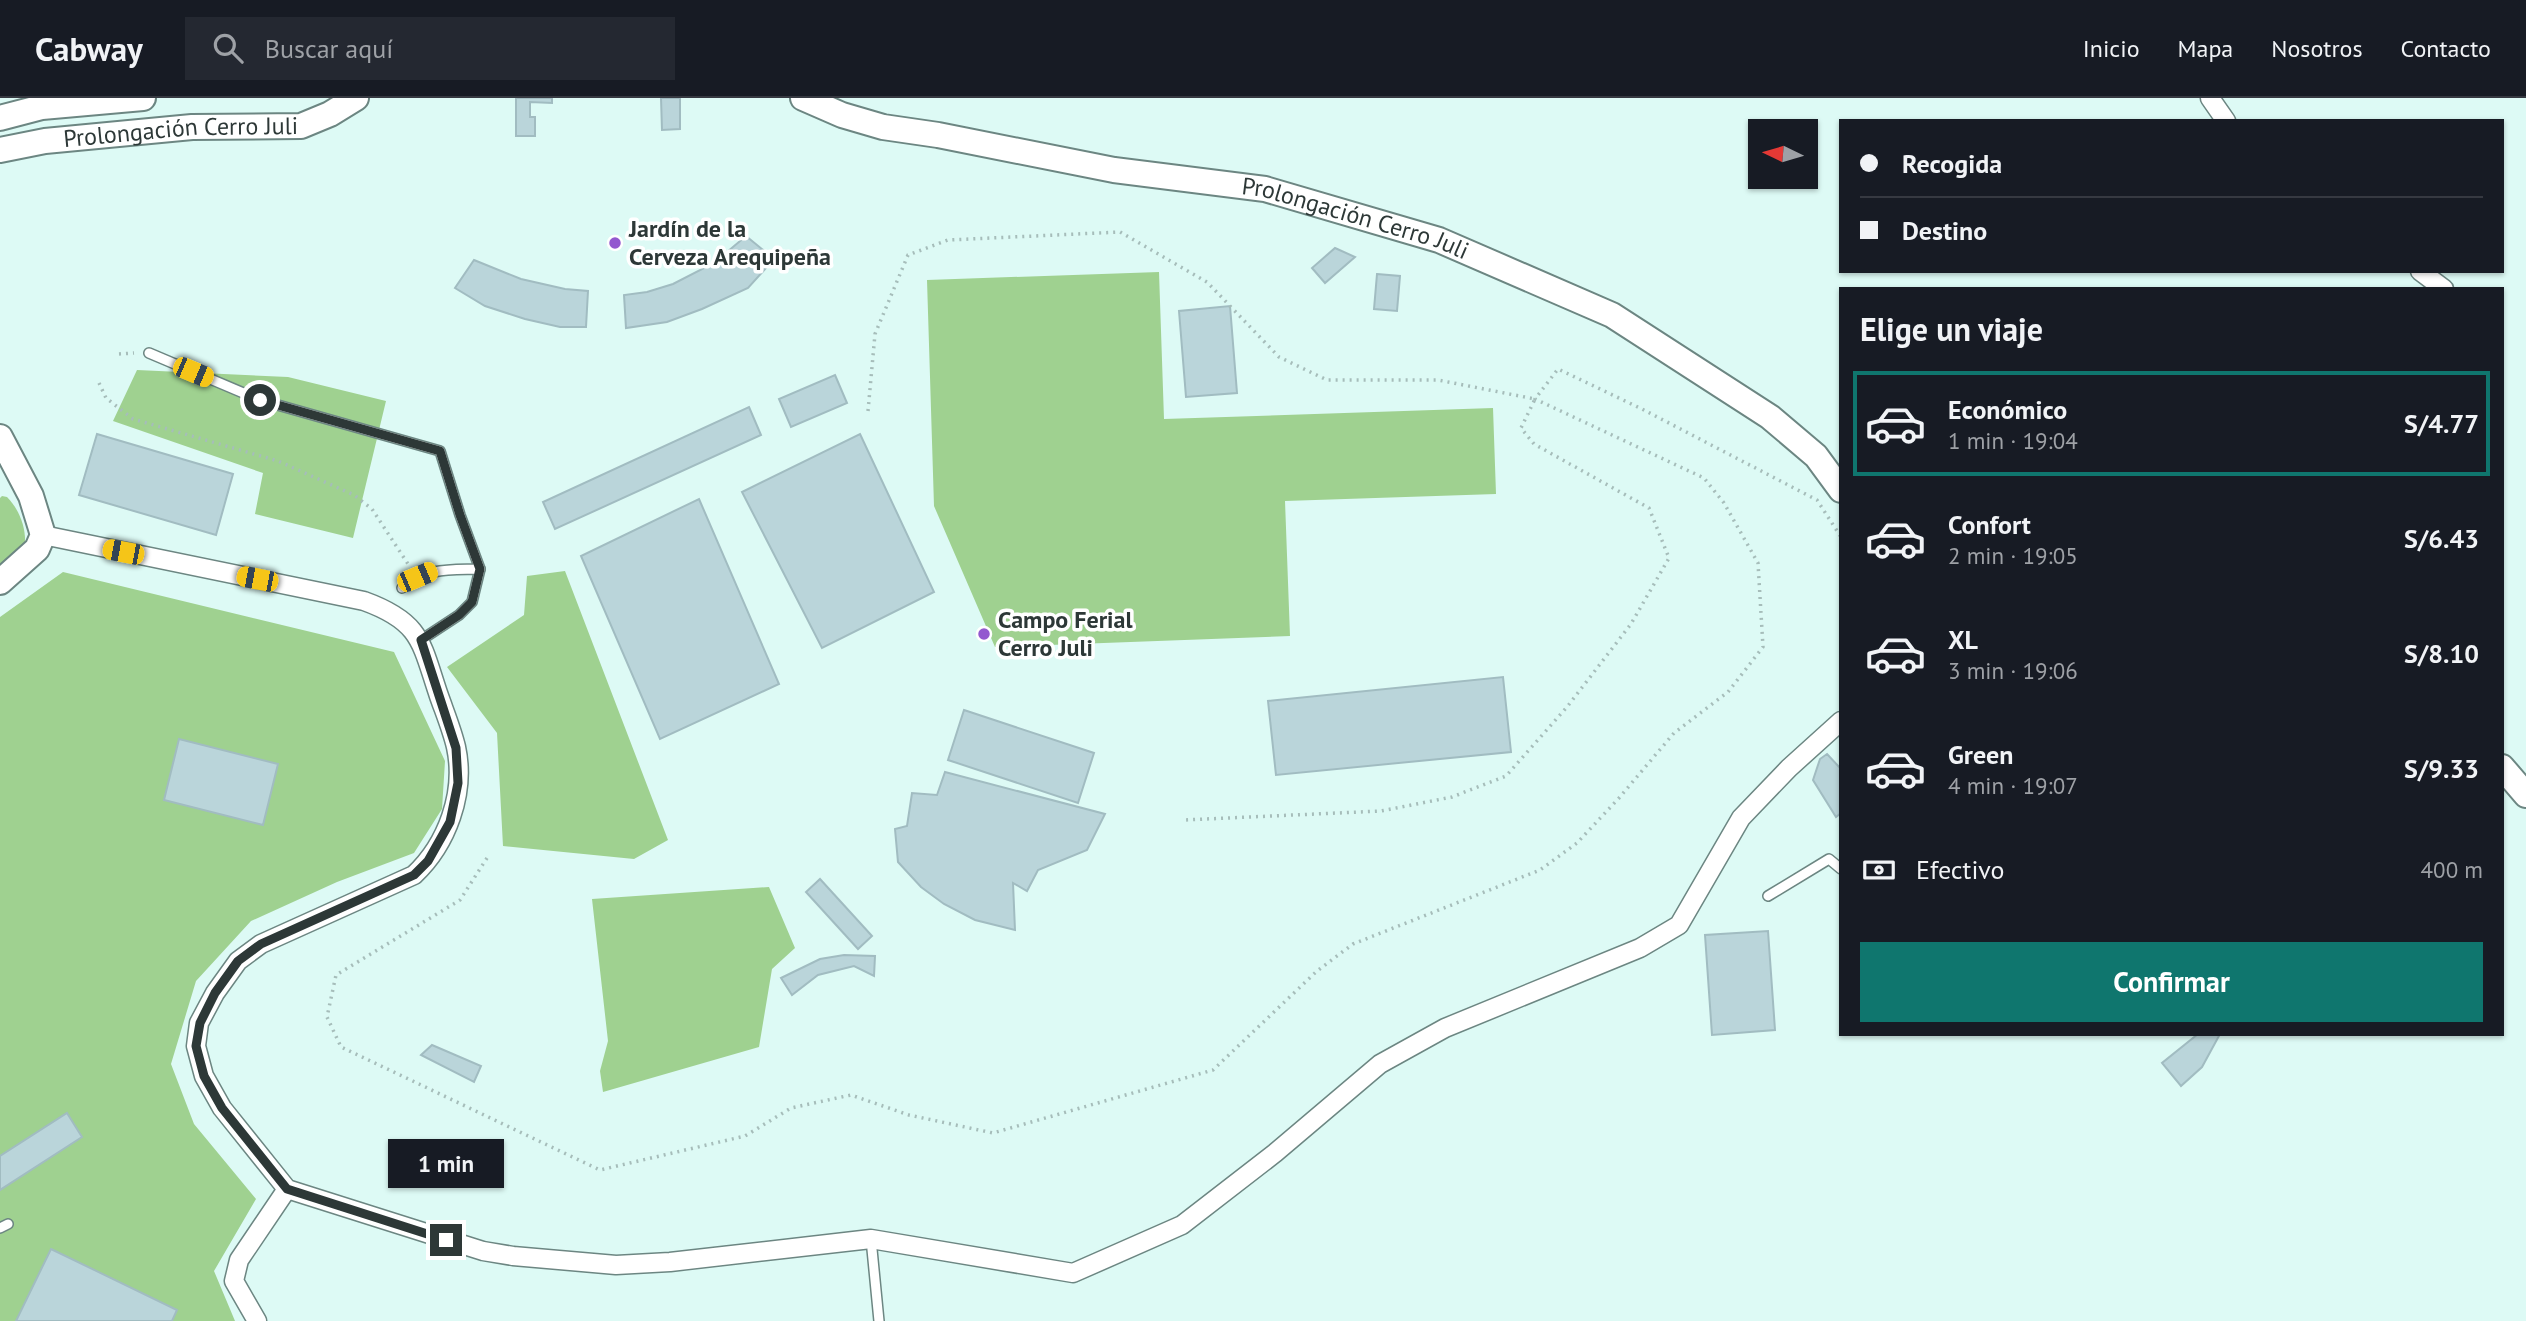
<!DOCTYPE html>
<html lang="es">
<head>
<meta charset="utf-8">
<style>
	body { margin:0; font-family:"PT Sans",sans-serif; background:#242831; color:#f1f3f6; height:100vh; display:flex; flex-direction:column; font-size:26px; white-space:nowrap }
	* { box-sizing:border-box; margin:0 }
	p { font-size:23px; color:#9ea1a6 }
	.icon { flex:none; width:38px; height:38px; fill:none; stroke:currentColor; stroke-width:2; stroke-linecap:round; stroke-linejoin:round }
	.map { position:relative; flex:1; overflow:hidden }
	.details { position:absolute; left:1839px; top:189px; width:665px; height:749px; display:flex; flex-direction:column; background:#171b24; border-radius:0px; box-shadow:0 2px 5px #0004 }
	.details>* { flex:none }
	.banner { position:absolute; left:1839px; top:21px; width:665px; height:154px; border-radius:0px; box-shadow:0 2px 5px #0004; display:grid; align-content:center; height:154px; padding:0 21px; background:#171b24 }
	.needle { width:46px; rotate:275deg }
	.buttons { position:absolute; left:1748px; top:21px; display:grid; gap:14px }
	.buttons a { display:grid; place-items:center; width:70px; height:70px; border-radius:0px; background:#171b24; box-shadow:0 2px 5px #0004; font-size:35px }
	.end { position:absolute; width:32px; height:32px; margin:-16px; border:9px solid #2d3837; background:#fff; box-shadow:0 0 0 4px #fff }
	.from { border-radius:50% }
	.bubble { position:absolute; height:49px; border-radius:0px; background:#171b24; box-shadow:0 2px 5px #0004; font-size:23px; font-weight:600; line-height:49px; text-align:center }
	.car { position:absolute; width:21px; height:42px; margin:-21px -10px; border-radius:9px; box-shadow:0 0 5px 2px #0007; background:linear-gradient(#f5c518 24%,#345 0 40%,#f5c518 0 76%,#345 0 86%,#f5c518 0) }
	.banner b { display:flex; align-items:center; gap:24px; height:66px; font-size:26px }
	.banner b+b { border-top:2px solid #363941 }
	.banner i { width:18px; height:18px; background:#f1f3f6 }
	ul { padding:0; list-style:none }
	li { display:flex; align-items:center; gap:21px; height:105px; margin:0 14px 10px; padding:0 7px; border:4px solid transparent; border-radius:0px }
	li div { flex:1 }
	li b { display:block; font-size:26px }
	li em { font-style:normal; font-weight:600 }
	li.selected { border-color:#0f766e }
	li>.icon { width:63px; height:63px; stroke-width:1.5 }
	h2 { padding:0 21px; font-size:32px; line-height:84px }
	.pay { display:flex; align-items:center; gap:18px; height:77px; padding:0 21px; font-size:26px }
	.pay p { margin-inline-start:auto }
	.cta { display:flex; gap:14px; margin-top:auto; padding:14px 21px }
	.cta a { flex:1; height:80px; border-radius:0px; background:#0f766e; color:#fff; font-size:28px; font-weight:600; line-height:80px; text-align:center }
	header { display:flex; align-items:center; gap:42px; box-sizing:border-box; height:98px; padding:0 35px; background:#171b24; border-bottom:2px solid #363941 }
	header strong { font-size:33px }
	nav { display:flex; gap:38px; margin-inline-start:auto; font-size:24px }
	.search { width:490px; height:63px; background:#242831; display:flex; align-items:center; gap:18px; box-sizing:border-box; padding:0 24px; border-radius:0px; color:#9ea1a6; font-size:26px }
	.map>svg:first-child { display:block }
	.green { fill:#9fd190 }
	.building { fill:#bad5da; stroke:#a1bcc1; stroke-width:2 }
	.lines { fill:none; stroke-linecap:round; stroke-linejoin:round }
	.lane-casing { stroke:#6c8682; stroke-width:12 }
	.street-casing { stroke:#6c8682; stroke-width:21 }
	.secondary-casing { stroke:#6c8682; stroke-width:28 }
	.path { stroke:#a6bdba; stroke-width:3.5; stroke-dasharray:2 5; stroke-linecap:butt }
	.lane { stroke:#fff; stroke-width:9 }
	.street { stroke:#fff; stroke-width:18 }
	.secondary { stroke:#fff; stroke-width:24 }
	.route { stroke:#2d3837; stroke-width:9 }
	.poi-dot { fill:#9358cf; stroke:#fff; stroke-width:2.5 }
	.labels { text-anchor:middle; stroke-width:7; stroke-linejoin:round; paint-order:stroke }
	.street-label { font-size:24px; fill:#2d3837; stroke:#fff }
	.poi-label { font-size:24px; font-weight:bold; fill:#2d3837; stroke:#fff; text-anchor:start }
</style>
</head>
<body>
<header>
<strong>Cabway</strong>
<div class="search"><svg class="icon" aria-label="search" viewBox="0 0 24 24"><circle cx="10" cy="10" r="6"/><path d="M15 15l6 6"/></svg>Buscar aquí</div>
<nav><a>Inicio</a><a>Mapa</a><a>Nosotros</a><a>Contacto</a></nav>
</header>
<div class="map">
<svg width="2526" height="1223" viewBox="0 0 2526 1223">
	<rect width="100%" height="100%" fill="#ddfaf5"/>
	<g class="green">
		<path d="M1159,174l5,147 329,-11 3,86 -211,7 5,135 -295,11 -61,-141 -7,-226z"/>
		<path d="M137,272l151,7 98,24 -33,137 -98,-24 8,-41 -150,-52z"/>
		<path d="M2,398l5,1c12,12 19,30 18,47l-25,23v-69z"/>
		<path d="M565,473l103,269 -34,19 -131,-13 -6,-113 -50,-66 77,-52 3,-39z"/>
		<path d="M63,474l331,80 51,109 -3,48 -28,44 -77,29 -86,39 -55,60 -25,83 23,60 62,75 -42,72 21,50h-235v-704z"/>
		<path d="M769,789l26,61 -23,21 -13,78 -156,45 -3,-21 8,-30 -16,-142z"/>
	</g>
	<g class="building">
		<path d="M516,0h36v5l-22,-1v15h5v19h-19z"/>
		<path d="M661,0h19v31l-18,1z"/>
		<path d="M746,138l28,23 -26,29 -46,21 -35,13 -41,6 -2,-33 23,-3 26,-8 41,-21z"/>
		<path d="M1335,150l20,9 -30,26 -13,-15z"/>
		<path d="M474,162l47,19 44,10 23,2 -2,36h-26l-35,-8 -40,-13 -30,-18z"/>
		<path d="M1377,176l23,2 -3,35 -23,-2z"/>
		<path d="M1230,208l7,87 -51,4 -7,-86z"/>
		<path d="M835,277l12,28 -56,24 -12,-28z"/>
		<path d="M749,309l12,28 -206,94 -12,-27z"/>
		<path d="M97,336l136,40 -17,61 -137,-40z"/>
		<path d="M860,336l74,158 -112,56 -80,-156z"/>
		<path d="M699,401l80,185 -119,55 -79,-183z"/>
		<path d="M1503,579l8,75 -235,23 -8,-74z"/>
		<path d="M964,612l130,43 -16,50 -130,-43z"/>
		<path d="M179,641l99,25 -15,61 -99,-25z"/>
		<path d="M1827,656l14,15v44l-5,4 -23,-37 7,-21z"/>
		<path d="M945,674l160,42 -18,36 -49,20 -11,21 -14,-8 2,47 -40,-10 -31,-16 -23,-17 -23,-25 -3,-33 12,-3 5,-33 25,2z"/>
		<path d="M820,781l52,57 -14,13 -52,-57z"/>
		<path d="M1768,833l7,99 -63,5 -7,-100z"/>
		<path d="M844,857l31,1 -1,20 -20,-10 -36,9 -26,20 -11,-17 39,-19z"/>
		<path d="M2198,936h22l-18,33 -21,19 -19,-23z"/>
		<path d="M432,947l49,21 -7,16 -53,-27z"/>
		<path d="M67,1015l15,24 -82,53v-34z"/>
		<path d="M51,1151l126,61 -5,11h-156z"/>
	</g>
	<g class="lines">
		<g class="lane-casing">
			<g id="lane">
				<path d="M149,255l111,47 180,51 20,64 20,54 -8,33 -13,13 -38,25"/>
				<path d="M402,490c29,-21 44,-18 78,-19"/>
				<path d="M1768,798l61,-37 12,10"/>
				<path d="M0,1130l8,-4"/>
				<path d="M871,1141l8,82"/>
			</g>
		</g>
		<g class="street-casing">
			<g id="street">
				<path d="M2210,0l16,23"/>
				<path d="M2420,173l24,18"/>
				<path d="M43,437l321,66c58,21 57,42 75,95 6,17 13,34 17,51 10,46 -9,97 -42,128l-153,69 -23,17 -23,32 -16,30 -3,23 8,30 18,32 65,81 196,62 30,5 103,9 54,-3 201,-23 202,34 109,-48 93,-72 105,-89 65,-36 195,-80 39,-23 62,-107 48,-50 52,-47"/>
				<path d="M257,1223l-23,-40 5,-21 48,-71"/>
			</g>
		</g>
		<g class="secondary-casing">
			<g id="secondary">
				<path id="s1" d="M803,0l39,17 41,12 55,8 176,35 151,19 174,51 173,75 158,102 46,39 25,34"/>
				<path d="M0,20l42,-11 101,-9"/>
				<path id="s2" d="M0,52l45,-9 147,-14 109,-1 29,-12 26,-16"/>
				<path d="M0,339l31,59 12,39 -6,14 -37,33"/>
				<path d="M2502,669l24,28"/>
			</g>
		</g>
		<g class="path">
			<path d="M119,256l15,-1"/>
			<path d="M99,285l7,15 27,21 145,42 76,34 18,14 38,58"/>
			<path d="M868,313l7,-77 33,-79 40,-15 172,-8 87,50 72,75 48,23h111l97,19 -14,29 13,16 115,64 20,50 -38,66 -64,83 -61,69 -54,21 -71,14 -197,9"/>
			<path d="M487,760l-27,42 -124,75 -9,42 14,30 259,123 145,-34 46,-28 60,-13 58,20 84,18 220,-63 104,-99 36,-27 187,-74 37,-27 42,-45 55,-65 54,-41 35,-45 -5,-84 -34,-60 -20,-25 -169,-79 23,-30 84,40 175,91 24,37"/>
		</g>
		<use href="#lane" class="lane"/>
		<use href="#street" class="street"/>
		<use href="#secondary" class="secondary"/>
	</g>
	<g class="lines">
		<path class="route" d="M260,302l180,51 20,64 20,54 -8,33 -13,13 -38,25 35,108 2,35 -8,39 -22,39 -14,14 -153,69 -23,17 -23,32 -15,30 -4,23 8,30 18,32 65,81 159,51"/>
	</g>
	<g class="poi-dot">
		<circle cx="615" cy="145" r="7"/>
		<circle cx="984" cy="536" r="7"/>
	</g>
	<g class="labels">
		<g class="street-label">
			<text dy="8" stroke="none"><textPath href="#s2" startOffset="182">Prolongación Cerro Juli</textPath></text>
			<text dy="8" stroke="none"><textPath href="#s1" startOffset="567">Prolongación Cerro Juli</textPath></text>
		</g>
		<g class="poi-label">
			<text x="629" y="139">Jardín de la<tspan x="629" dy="28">Cerveza Arequipeña</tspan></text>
			<text x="998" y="530">Campo Ferial<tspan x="998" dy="28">Cerro Juli</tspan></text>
		</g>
	</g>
</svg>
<div class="buttons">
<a><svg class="needle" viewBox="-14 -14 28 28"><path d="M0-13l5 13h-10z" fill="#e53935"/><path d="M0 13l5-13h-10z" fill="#9ea1a6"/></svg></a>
</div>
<i class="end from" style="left:260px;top:302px"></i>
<i class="end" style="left:446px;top:1142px"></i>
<div class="bubble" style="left:388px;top:1041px;width:116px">1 min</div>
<i class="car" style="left:193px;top:274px;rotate:113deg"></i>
<i class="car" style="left:123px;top:454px;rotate:281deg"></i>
<i class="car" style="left:417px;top:479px;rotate:67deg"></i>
<i class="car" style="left:257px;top:481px;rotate:281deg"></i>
<div class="banner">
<b><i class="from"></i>Recogida</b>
<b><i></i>Destino</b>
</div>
<section class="details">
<h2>Elige un viaje</h2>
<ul>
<li class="selected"><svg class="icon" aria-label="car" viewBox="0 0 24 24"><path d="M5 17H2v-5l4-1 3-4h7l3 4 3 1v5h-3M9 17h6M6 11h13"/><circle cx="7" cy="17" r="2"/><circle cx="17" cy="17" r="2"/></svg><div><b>Económico</b><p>1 min · 19:04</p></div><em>S/4.77</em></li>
<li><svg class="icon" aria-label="car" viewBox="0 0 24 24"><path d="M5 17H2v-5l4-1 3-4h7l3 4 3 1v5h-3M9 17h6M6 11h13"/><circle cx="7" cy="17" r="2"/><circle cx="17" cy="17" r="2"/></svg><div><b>Confort</b><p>2 min · 19:05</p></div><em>S/6.43</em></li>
<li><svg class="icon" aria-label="car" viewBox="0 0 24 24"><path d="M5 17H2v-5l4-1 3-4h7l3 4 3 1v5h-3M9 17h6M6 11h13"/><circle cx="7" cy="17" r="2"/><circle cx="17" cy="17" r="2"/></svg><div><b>XL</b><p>3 min · 19:06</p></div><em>S/8.10</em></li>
<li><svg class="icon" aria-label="car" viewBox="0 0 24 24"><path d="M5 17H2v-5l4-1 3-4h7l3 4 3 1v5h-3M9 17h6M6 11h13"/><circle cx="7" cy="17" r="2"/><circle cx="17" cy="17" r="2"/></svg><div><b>Green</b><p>4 min · 19:07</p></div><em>S/9.33</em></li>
</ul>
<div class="pay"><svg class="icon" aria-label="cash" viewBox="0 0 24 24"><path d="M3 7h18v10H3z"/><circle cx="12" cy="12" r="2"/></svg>Efectivo<p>400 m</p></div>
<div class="cta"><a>Confirmar</a></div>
</section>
</div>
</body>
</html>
